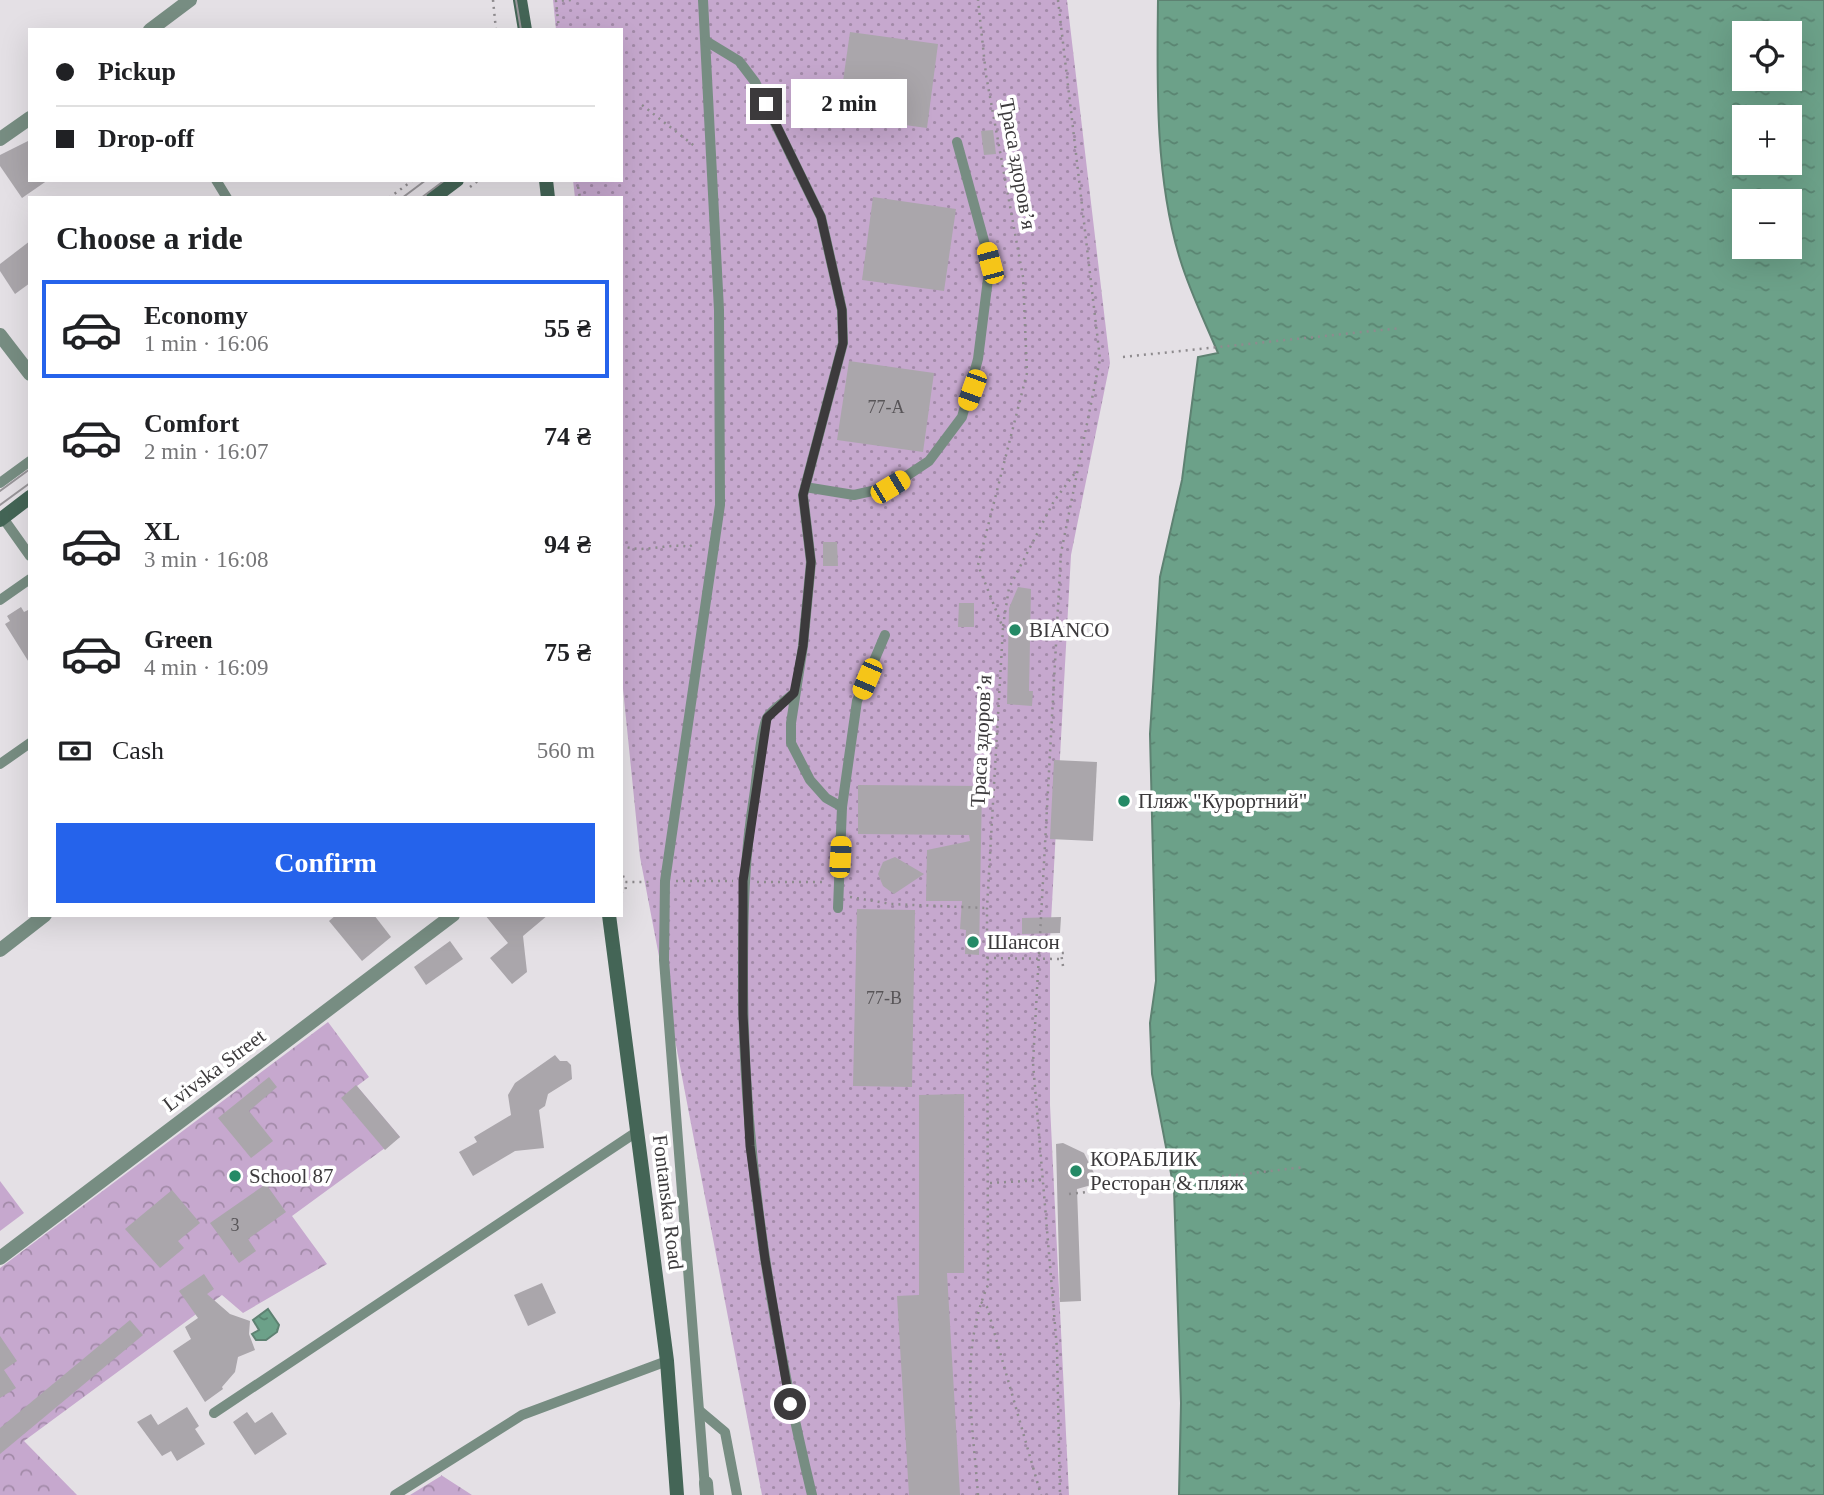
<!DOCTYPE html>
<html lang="en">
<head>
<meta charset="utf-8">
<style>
	body { margin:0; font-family:"Times New Roman",serif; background:#f6f6f6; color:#202124; height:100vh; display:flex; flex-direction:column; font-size:26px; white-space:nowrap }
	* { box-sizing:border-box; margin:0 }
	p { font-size:23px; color:#757577 }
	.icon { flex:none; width:38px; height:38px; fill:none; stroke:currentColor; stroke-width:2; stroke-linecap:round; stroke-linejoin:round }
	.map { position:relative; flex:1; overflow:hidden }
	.drawer { position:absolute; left:28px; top:196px; width:595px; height:721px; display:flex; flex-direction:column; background:#fff; border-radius:0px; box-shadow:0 7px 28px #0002 }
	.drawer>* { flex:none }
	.top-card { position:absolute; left:28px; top:28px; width:595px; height:154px; border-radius:0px; box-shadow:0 7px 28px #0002; display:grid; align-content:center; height:154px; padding:0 28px; background:#fff }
	.tools { position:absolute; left:1732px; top:21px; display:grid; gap:14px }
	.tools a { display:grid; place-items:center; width:70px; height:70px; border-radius:0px; background:#fff; box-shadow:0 7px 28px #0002; font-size:35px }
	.end { position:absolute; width:32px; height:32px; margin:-16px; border:9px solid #3c3a3c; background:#fff; box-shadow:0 0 0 4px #fff }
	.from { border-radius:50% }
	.bubble { position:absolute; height:49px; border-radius:0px; background:#fff; box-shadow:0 7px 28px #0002; font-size:23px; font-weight:700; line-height:49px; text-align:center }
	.car { position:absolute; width:21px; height:42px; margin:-21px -10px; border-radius:9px; box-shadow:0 0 5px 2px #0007; background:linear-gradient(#f5c518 24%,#345 0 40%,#f5c518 0 76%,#345 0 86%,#f5c518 0) }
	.top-card b { display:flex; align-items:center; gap:24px; height:66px; font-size:26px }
	.top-card b+b { border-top:2px solid #e0e0e0 }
	.top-card i { width:18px; height:18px; background:#202124 }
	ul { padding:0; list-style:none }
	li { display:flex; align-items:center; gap:21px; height:98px; margin:0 14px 10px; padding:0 14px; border:4px solid transparent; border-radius:0px }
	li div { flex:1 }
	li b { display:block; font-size:26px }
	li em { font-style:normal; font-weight:700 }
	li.active { border-color:#2563eb }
	li>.icon { width:63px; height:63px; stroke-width:1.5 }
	h2 { padding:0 28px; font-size:32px; line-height:84px }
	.pay { display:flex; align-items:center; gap:18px; height:77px; padding:0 28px; font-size:26px }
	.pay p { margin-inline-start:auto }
	.action { display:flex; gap:14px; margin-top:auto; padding:14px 28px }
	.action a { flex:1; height:80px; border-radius:0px; background:#2563eb; color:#fff; font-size:28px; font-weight:700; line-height:80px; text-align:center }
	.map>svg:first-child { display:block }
	.grass { fill:url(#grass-dots) }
	.forest { fill:url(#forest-crowns) }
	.water { fill:url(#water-ripples); stroke:#5e8272; stroke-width:2; fill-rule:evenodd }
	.building { fill:#aaa6ab }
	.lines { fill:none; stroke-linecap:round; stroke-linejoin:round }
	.path { stroke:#8e8b8e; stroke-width:2.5; stroke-dasharray:2 5; stroke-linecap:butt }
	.lane { stroke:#778d82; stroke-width:10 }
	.street { stroke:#778d82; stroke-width:14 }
	.secondary { stroke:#446556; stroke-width:14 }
	.tram { stroke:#989599; stroke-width:2 }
	.route { stroke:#3c3a3c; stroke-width:9 }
	.poi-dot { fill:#248a66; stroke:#fff; stroke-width:2.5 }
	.labels { text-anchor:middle; stroke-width:7; stroke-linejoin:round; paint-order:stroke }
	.number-label { font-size:18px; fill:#585558 }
	.street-label { font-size:21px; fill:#3c3a3c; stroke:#fff }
	.poi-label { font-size:21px; fill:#3c3a3c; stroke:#fff; text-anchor:start }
</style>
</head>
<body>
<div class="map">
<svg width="1824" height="1495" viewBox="0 0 1824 1495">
	<defs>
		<pattern id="grass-dots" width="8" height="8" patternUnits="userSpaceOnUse" patternTransform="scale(1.75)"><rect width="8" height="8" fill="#c6a8ce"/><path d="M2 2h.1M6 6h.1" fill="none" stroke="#a28aa8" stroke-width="1.8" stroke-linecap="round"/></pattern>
		<pattern id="forest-crowns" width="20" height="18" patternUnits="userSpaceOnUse" patternTransform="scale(1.75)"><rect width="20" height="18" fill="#c6a8ce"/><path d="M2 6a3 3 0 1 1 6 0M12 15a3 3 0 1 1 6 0" fill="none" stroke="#a28aa8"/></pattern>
		<pattern id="water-ripples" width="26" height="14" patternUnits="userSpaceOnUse" patternTransform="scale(1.75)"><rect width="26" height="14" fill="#6ca189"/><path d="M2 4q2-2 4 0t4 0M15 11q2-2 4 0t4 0" fill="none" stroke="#5a8471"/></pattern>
	</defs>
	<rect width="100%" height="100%" fill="#e4e0e5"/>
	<path class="grass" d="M553,0h514l43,363 -39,192 -21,385v165l19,390h-307l-122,-638 -19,-188v-471h-46l-2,-18h48v-150h-65z"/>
	<g class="forest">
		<path d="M328,1022l41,55 -12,9 43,51 -108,79 35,48 -84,49 -21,-18 -198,146 53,54h-77v-227z"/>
		<path d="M0,1181l24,32 -24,18z"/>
		<path d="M441,1475l31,20h-62l31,-19z"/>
	</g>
	<g class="water">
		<path d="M1158,0h666v1495h-645l2,-92 -7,-214 -22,-115 -2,-51 6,-42 -6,-247 10,-157 22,-97 16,-123 20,-4c-13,-31 -28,-61 -38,-94 -25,-81 -23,-175 -22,-259zM1790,33v46h-45v-46zM1745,117h45v46h-45zM1790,201v46h-45v-46z"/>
		<path d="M268,1309l11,16 -2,7 -11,8h-10l-4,-6 7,-4 -6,-10z"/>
	</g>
	<g class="building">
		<path d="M850,32l88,12 -11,84 -89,-12z"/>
		<path d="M993,130l3,24 -12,1 -3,-24z"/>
		<path d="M30,140v40h18l-26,18 -22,-32v-11z"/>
		<path d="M873,197l83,12 -12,82 -82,-11z"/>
		<path d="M30,241v42l-15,11 -15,-23v-7z"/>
		<path d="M849,361l85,12 -11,79 -86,-12z"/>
		<path d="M823,542h14l1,24h-15z"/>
		<path d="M1018,587l13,2 -2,102h4l-1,15 -25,-2 2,-96z"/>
		<path d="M959,603h15v24h-16z"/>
		<path d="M21,607l3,5 6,-3v55l-25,-40 5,-3 -3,-5z"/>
		<path d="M1054,760l43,2 -4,79 -43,-2z"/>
		<path d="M858,785l124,1 -3,169 -14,-1 1,-24 -6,-1 2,-28h-36l1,-51 43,-9 -1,-6 -111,-1z"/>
		<path d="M895,857l29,17 -30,20 -11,-8 -5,-12 5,-12z"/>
		<path d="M857,909l58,1 -3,177 -59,-1z"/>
		<path d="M336,915h38l17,22 -29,24 -33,-40z"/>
		<path d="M485,915h63l-25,21 4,36 -15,12 -22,-26 18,-15z"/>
		<path d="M1061,917l-1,16 -38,1v-16z"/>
		<path d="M450,941l13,18 -37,26 -12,-18z"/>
		<path d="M555,1055l5,6h7l4,4 1,14 -24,15 -3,12 -6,4 5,38 -29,3 -42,25 -14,-24 18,-10 -3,-5 37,-22 -3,-20 7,-12z"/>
		<path d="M269,1077l8,10 -28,24 24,30 -22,17 -33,-40z"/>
		<path d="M356,1085l44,52 -15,13 -44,-52z"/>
		<path d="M964,1094v179h-17l13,222h-51l-12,-199 22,-1v-200z"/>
		<path d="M1063,1143l21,10 11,22v9l-18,5 4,112 -21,1 -4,-158z"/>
		<path d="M266,1184l20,28 -38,27 8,12 -17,12 -29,-40z"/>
		<path d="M172,1190l28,33 -22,18 6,7 -24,20 -35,-39z"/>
		<path d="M204,1274l10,15 -7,5 23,20 20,7 -1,13 6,16 -17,7 -3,15 -13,15 1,2 -18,13 -32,-51 18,-12 -6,-12 13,-9 -19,-27z"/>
		<path d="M542,1283l14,30 -28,13 -14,-31z"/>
		<path d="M130,1320l13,15 -143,119v-26z"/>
		<path d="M0,1336l17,25 -13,9 12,18 -16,10z"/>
		<path d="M187,1407l12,19 -4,3 10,15 -28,17 -6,-10 -9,5 -25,-34 14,-8 7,11z"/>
		<path d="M247,1412l8,11 17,-11 15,22 -32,21 -22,-33z"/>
	</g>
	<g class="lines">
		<g class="path">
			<path d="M493,0l3,30"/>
			<path d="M1058,0l42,359 -39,194 -28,510 24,286 3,146"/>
			<path d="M559,30l-3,-29 15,-1"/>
			<path d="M642,105l55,43"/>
			<path d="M577,180l3,18"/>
			<path d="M470,187l9,-7"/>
			<path d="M389,198l24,-18"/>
			<path d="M1123,357l278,-29"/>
			<path d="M621,545c22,10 45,-3 68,2l3,-2"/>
			<path d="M1003,626l6,-38 45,-87 21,-28"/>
			<path d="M621,869l4,13h27"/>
			<path d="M676,881h57"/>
			<path d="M757,882h70"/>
			<path d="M621,892l5,-1 -1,-9"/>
			<path d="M850,897l41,7 95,4"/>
			<path d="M987,958l74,1"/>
			<path d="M1063,966l-2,-13h3"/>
			<path d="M990,1183l53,-3"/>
			<path d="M1069,1194l236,-27"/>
			<path d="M981,1302l6,5 54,188"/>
			<path d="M978,1495c-5,-70 -19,-144 10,-210l-1,-377 16,-280 -25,-63 49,-192 -4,-96 -37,-202 -8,-75"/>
		</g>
		<g class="lane">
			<path d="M703,0l16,310 1,195 -55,376 -1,79 41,528"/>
			<path d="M706,41l33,20 16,21 66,135 21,93 1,33 -40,152 8,67 -8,84 -12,77v20l19,37 16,18 16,9 -4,101"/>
			<path d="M216,180l11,18"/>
			<path d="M0,483l30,-22"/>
			<path d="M805,487l49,8 36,-8 39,-26 33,-44 16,-58 12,-96 -33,-121"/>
			<path d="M3,518l27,38"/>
			<path d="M0,600l30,-21"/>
			<path d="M794,693c-7,7 -22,16 -27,25 -7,14 -10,61 -13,79 -10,60 -11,119 -11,179 0,176 28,349 69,519"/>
			<path d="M0,764l30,-21"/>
			<path d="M842,807l15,-106 28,-66"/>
			<path d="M700,1411l25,21 12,63"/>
			<path d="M214,1413l424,-282"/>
			<path d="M395,1495l127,-80 145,-54"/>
		</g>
		<g class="street">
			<path d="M150,30l40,-30"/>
			<path d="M0,139l30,-21"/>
			<path d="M0,335l30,39"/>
			<path d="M0,950l45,-35"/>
			<path d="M0,1258l453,-343"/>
			<path d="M706,1483l1,12"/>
		</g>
		<g class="secondary">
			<path d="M520,0l5,30"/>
			<path d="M546,180l2,18"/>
			<path d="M433,198l24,-18"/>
			<path d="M0,520l30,-23"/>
			<path d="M609,915l58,446 10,134"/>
		</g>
		<g class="tram">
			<path d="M516,0l5,30"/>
			<path d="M402,198l24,-18"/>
			<path d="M421,198l24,-18"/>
			<path d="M0,491l30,-22"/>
			<path d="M0,505l30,-22"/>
		</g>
	</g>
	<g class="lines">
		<path class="route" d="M766,104l55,113 21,93 1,33 -40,152 8,67 -8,84 -9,47 -27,25 -24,163v133l7,132 15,113 25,145"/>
	</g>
	<g class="poi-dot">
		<circle cx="1015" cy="630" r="7"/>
		<circle cx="1124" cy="801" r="7"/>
		<circle cx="973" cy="942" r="7"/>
		<circle cx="1076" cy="1171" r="7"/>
		<circle cx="235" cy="1176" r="7"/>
	</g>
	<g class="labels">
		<g class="number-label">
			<text x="886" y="413">77-А</text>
			<text x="884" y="1004">77-В</text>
			<text x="235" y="1231">3</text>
		</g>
		<g class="street-label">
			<text transform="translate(1018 164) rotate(80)" y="7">Траса здоров’я</text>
			<text transform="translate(981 741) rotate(-87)" y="7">Траса здоров’я</text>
			<text transform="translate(214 1070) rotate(-37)" y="7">Lvivska Street</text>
			<text transform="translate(668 1202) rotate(83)" y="7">Fontanska Road</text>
		</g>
		<g class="poi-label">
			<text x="1029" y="637">BIANCO</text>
			<text x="1138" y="808">Пляж "Курортний"</text>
			<text x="987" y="949">Шансон</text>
			<text x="1090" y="1166">КОРАБЛИК<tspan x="1090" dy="24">Ресторан &amp; пляж</tspan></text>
			<text x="249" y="1183">School 87</text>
		</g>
	</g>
</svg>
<div class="tools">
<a><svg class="icon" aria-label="locate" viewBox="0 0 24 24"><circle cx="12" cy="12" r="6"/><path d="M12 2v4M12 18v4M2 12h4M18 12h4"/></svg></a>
<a>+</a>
<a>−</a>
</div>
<i class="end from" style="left:790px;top:1404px"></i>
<i class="end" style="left:766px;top:104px"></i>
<div class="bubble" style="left:791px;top:79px;width:116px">2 min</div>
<i class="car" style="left:990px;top:263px;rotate:345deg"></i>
<i class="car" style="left:972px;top:390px;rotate:200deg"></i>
<i class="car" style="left:890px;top:487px;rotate:59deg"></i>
<i class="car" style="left:867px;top:679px;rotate:203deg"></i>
<i class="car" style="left:840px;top:857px;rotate:3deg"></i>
<div class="top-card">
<b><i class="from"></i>Pickup</b>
<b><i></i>Drop-off</b>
</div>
<section class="drawer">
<h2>Choose a ride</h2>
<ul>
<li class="active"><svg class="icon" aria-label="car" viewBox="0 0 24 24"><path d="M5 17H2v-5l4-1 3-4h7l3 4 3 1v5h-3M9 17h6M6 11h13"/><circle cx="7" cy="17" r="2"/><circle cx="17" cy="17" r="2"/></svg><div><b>Economy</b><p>1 min · 16:06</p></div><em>55 ₴</em></li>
<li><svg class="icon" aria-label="car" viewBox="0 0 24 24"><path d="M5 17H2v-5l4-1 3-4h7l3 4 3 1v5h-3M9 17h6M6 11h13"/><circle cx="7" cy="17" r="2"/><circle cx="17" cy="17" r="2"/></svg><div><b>Comfort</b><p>2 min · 16:07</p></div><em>74 ₴</em></li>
<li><svg class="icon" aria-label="car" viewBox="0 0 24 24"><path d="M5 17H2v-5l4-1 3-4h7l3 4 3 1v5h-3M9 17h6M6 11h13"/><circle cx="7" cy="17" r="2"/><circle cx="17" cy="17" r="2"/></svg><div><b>XL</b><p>3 min · 16:08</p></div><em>94 ₴</em></li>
<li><svg class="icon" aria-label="car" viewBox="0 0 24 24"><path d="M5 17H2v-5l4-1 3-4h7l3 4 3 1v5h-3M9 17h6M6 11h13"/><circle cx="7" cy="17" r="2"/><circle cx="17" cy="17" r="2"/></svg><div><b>Green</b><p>4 min · 16:09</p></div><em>75 ₴</em></li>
</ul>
<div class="pay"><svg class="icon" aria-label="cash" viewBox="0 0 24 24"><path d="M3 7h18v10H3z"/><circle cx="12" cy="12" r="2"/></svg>Cash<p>560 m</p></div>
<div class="action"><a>Confirm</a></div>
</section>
</div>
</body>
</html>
